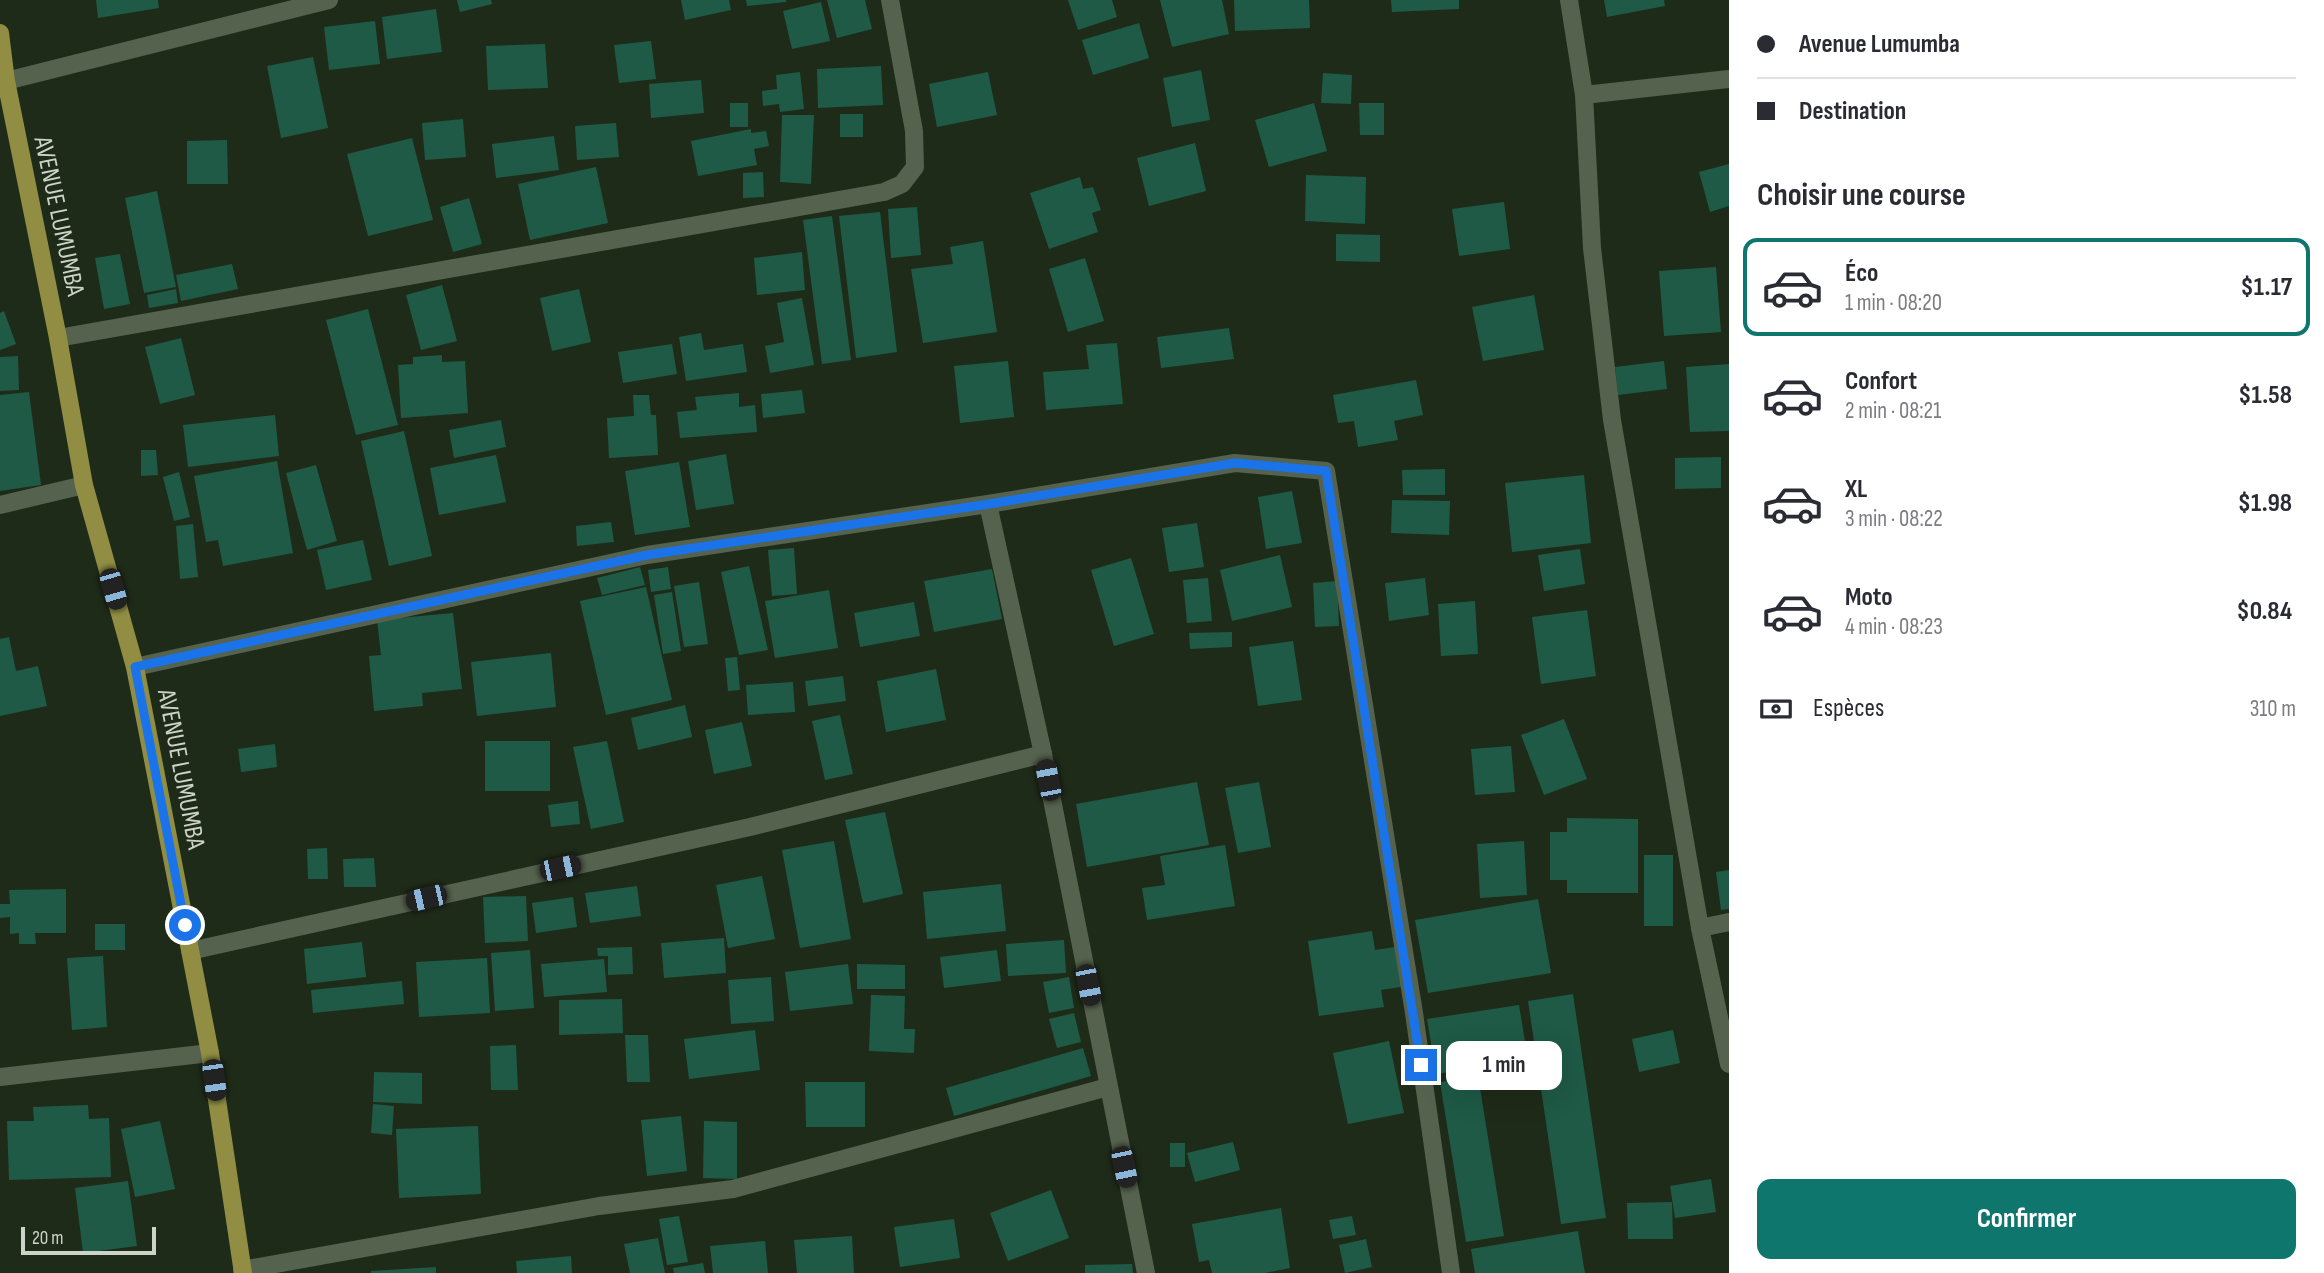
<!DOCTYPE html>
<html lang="fr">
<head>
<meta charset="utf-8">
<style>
	body { margin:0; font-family:"Sofia Sans Condensed",sans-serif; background:#f2f2f3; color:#2b2b33; height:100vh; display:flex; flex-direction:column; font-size:26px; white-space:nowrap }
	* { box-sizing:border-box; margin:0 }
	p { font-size:23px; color:#7c7c81 }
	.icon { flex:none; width:38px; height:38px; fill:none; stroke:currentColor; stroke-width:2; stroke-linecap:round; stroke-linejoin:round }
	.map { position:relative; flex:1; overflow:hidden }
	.drawer { display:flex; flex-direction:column; background:#fff; width:595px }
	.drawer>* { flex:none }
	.banner { display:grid; align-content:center; height:154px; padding:0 28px; background:#fff }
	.scale { position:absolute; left:21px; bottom:18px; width:135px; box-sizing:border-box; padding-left:7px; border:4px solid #ccd4c8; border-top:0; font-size:19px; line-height:24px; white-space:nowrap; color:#ccd4c8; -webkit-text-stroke:5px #1f2b19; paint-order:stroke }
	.end { position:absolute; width:32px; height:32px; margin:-16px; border:9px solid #1a73e8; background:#fff; box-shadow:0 0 0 4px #fff }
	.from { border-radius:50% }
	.bubble { position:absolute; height:49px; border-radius:14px; background:#fff; box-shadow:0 7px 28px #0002; font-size:23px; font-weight:700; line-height:49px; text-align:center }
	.car { position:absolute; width:21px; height:42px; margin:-21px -10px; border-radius:9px; box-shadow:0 0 5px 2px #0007; background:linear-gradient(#222 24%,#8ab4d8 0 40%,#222 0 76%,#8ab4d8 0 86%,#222 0) }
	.banner b { display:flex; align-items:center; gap:24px; height:66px; font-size:26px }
	.banner b+b { border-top:2px solid #e1e1e2 }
	.banner i { width:18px; height:18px; background:#2b2b33 }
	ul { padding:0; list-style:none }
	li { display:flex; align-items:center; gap:21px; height:98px; margin:0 14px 10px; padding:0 14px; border:4px solid transparent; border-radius:14px }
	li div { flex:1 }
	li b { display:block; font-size:26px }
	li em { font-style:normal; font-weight:700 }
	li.current { border-color:#0f766e }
	li>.icon { width:63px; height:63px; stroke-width:1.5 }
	h2 { padding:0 28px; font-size:32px; line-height:84px }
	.pay { display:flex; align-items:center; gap:18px; height:77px; padding:0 28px; font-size:26px }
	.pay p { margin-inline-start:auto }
	.button { display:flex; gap:14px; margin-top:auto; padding:14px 28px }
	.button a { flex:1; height:80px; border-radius:14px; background:#0f766e; color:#fff; font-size:28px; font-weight:700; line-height:80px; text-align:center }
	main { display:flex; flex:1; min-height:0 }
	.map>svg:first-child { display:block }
	.building { fill:#1e5a46 }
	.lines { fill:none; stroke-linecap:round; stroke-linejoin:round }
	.minor { stroke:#55624d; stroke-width:18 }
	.major { stroke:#918e43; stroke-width:18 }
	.route { stroke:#1a73e8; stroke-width:9 }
	.labels { text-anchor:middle; stroke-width:7; stroke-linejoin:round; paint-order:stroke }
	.street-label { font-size:26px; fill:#ccd4c8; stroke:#1f2b19 }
</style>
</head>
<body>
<main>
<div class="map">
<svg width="1729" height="1273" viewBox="0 0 1729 1273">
	<rect width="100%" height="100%" fill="#1f2b19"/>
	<g class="building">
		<path d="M96,0h62l1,8 -61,10z"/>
		<path d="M457,0h34l1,4 -32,8z"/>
		<path d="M681,0h48l2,10 -46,10z"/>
		<path d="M746,0h40v2l-39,4z"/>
		<path d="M827,0h38l7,29 -35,9z"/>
		<path d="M1068,0h44l5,17 -39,13z"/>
		<path d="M1160,0h62l7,34 -57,13z"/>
		<path d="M1234,0h75l1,28 -75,3z"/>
		<path d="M1391,0h68v9l-67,3z"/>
		<path d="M1604,0h60l1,6 -58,11z"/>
		<path d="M821,2l9,39 -38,8 -9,-38z"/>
		<path d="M436,9l6,43 -55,7 -5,-42z"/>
		<path d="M375,21l5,43 -51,6 -5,-43z"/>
		<path d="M1139,23l10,35 -56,17 -11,-35z"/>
		<path d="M651,41l5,38 -37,4 -5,-38z"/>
		<path d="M545,44l3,44 -60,2 -2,-44z"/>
		<path d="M313,57l15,71 -47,10 -14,-72z"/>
		<path d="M881,66l2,39 -65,3 -1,-39z"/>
		<path d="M1201,70l9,50 -38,7 -9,-49z"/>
		<path d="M800,72l4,37 -24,3 -1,-8 -16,2 -1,-15 15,-2 -1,-14z"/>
		<path d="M988,72l9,43 -60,12 -8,-43z"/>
		<path d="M1323,73l29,2 -1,29 -30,-1z"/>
		<path d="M701,80l3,33 -53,5 -2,-34z"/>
		<rect x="730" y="103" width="18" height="24"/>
		<path d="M1314,103l13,48 -58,16 -14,-47z"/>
		<path d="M1359,103h25v32h-24z"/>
		<rect x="840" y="114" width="23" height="23"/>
		<path d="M782,115h32l-3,69 -31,-2z"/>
		<path d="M463,119l3,38 -41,3 -3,-37z"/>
		<path d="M616,123l3,34 -42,3 -2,-34z"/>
		<path d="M751,129v4l15,-2 3,15 -15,3 3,16 -59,11 -7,-35z"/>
		<path d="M554,136l5,34 -63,8 -4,-34z"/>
		<path d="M412,138l21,82 -65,16 -21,-82z"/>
		<path d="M227,140l1,44h-41v-43z"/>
		<path d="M1195,143l11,48 -57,15 -12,-48z"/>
		<path d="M1729,164v42l-19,6 -11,-40z"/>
		<path d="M596,167l12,56 -78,17 -12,-56z"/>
		<path d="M763,172l1,25 -21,1v-25z"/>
		<path d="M1306,175l60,2 -1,47 -60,-3z"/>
		<path d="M1080,177l3,12 10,-2 8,23 -9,3 6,19 -49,17 -19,-56z"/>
		<path d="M157,191l19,96 -32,6 -19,-95z"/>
		<path d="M469,198l13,46 -29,8 -13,-45z"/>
		<path d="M1504,202l6,47 -51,7 -7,-47z"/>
		<path d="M917,207l4,48 -30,3 -3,-49z"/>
		<path d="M880,212l17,140 -41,6 -17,-142z"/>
		<path d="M832,216l19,144 -29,4 -19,-144z"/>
		<path d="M1336,234l44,1v27l-44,-1z"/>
		<path d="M983,241l14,91 -74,11 -12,-74 42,-5 -3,-17z"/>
		<path d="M802,252l3,38 -48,5 -3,-37z"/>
		<path d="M120,254l10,50 -26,5 -9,-51z"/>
		<path d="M1085,258l19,63 -36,11 -19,-63z"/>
		<path d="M232,264l6,25 -57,12 -5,-26z"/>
		<path d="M1716,267l5,65 -57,4 -5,-65z"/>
		<path d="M442,285l15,56 -36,9 -15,-55z"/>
		<path d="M176,289l2,14 -29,5 -2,-13z"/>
		<path d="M579,289l12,53 -39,9 -12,-53z"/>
		<path d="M1534,295l10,55 -61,11 -11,-54z"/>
		<path d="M802,298l12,67 -44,8 -5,-27 19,-4 -7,-39z"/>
		<path d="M368,309l30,116 -42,10 -30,-115z"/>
		<path d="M4,311l12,33 -16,6v-37z"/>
		<path d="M1229,328l5,31 -73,9 -4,-31z"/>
		<path d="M701,333l3,17 39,-6 4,28 -61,9 -7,-44z"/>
		<path d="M181,338l14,57 -35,9 -15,-57z"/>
		<path d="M1117,343l6,61 -77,6 -3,-38 46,-3 -3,-24z"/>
		<path d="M672,344l5,30 -54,9 -5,-31z"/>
		<path d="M442,355v7l23,-1 3,52 -67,5 -3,-53 15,-1v-7z"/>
		<path d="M18,356l1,34 -19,1v-34z"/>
		<path d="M1008,361l6,56 -54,6 -6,-57z"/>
		<path d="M1664,361l3,28 -49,6 -3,-28z"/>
		<path d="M1729,364v67l-39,1 -4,-65z"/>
		<path d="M1416,380l7,35 -29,6 4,19 -40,7 -4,-26 -16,2 -5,-28z"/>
		<path d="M802,390l3,23 -42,5 -2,-24z"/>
		<path d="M29,392l12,93 -41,6v-96z"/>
		<path d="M739,393v14l16,-2 2,27 -77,6 -3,-26 20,-2 -2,-13z"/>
		<path d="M633,395h16l2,20h5l2,40 -49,3 -2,-40 27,-2z"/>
		<path d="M275,415l4,41 -91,11 -5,-42z"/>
		<path d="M501,420l5,27 -52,11 -5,-28z"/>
		<path d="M404,431l28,125 -43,10 -28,-125z"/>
		<path d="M141,450h15l2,25 -17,1z"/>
		<path d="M726,454l8,50 -38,6 -8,-49z"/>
		<path d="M496,455l10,47 -67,13 -9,-47z"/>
		<path d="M1721,457v31l-46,1v-31z"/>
		<path d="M277,461l16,92 -70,13 -5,-26 -12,2 -12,-66z"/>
		<path d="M679,462l11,65 -55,8 -10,-64z"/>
		<path d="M316,465l21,76 -30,9 -21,-77z"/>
		<path d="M1445,469v26h-42l-1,-25z"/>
		<path d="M179,472l11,45 -16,4 -11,-44z"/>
		<path d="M1584,475l7,68 -79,9 -7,-69z"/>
		<path d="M1292,491l10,52 -36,6 -8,-52z"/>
		<path d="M1392,500l58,1 -1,34 -58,-2z"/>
		<path d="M611,522l3,20 -37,4 -1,-20z"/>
		<path d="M1197,523l7,44 -35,5 -7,-44z"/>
		<path d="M193,524l5,53 -18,2 -4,-53z"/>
		<path d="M363,540l9,40 -46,10 -9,-40z"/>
		<path d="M794,548l3,46 -25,2 -4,-46z"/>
		<path d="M1580,549l5,35 -41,7 -6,-36z"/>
		<path d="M1280,555l12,52 -60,14 -12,-51z"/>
		<path d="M1131,558l23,76 -40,12 -23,-76z"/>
		<path d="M749,566l19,84 -29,5 -18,-83z"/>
		<path d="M640,567l5,18 -43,10 -5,-17z"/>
		<path d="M668,567l3,22 -20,3 -3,-22z"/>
		<path d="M992,569l10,50 -68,13 -10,-51z"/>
		<path d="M1208,578l4,43 -25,2 -4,-43z"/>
		<path d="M1425,578l4,37 -40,6 -4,-38z"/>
		<path d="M1337,581l2,45 -24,1 -2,-44z"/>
		<path d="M699,582l9,62 -24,3 -10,-61z"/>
		<path d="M646,587l26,113 -66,15 -26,-114z"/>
		<path d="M829,590l9,58 -63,10 -10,-57z"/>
		<path d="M672,592l9,59 -18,3 -9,-59z"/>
		<path d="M1475,601l3,53 -37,2 -3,-52z"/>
		<path d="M914,602l6,34 -60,11 -6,-34z"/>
		<path d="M1587,610l9,66 -55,8 -9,-67z"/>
		<path d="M453,613l9,76 -40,4 1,13 -49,5 -5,-55 12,-1 -4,-35z"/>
		<path d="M1232,632v15l-42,2 -1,-16z"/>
		<path d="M9,637l7,34 22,-5 9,40 -47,10v-77z"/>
		<path d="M1293,641l9,59 -44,6 -9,-59z"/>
		<path d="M551,653l5,54 -79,9 -6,-54z"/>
		<path d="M737,657l3,33 -12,1 -3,-33z"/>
		<path d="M936,669l10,51 -60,12 -9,-51z"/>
		<path d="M843,676l3,25 -38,5 -3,-25z"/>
		<path d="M793,682l2,30 -47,3 -2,-30z"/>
		<path d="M685,705l7,32 -54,13 -7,-32z"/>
		<path d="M840,715l13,59 -28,6 -13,-59z"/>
		<path d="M1564,719l23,60 -43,16 -23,-60z"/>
		<path d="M742,722l10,44 -38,8 -9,-44z"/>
		<rect x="485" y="741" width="65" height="50"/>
		<path d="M607,741l17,81 -33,7 -18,-82z"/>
		<path d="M275,744l2,23 -36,5 -3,-23z"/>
		<path d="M1511,746l4,46 -40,3 -4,-46z"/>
		<path d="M1197,782l12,63 -122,22 -11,-63z"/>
		<path d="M1259,782l12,65 -33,6 -13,-65z"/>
		<path d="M578,801l2,23 -29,3 -3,-22z"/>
		<path d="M885,812l18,82 -40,9 -18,-83z"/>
		<path d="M1567,818l71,1v74h-71v-13h-17v-48h17z"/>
		<path d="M834,841l17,98 -51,9 -18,-98z"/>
		<path d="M1524,841l3,54 -47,3 -3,-54z"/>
		<path d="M1225,845l10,61 -88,14 -5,-32 23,-3 -5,-29z"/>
		<path d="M327,848l1,31h-20l-1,-30z"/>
		<rect x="1644" y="855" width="29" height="71"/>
		<path d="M374,858l2,29h-32l-1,-28z"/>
		<path d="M1729,870v39l-8,1 -5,-38z"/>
		<path d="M762,876l13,63 -47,9 -12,-63z"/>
		<path d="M1001,884l5,47 -79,8 -4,-47z"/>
		<path d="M637,886l4,30 -51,7 -5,-30z"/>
		<path d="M66,889v44h-31l1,11h-17v-11l-9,1v-17l-10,1v-14h10l-1,-14z"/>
		<path d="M526,896l2,45 -43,2 -2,-46z"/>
		<path d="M573,897l4,30 -41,6 -4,-30z"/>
		<path d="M1538,899l13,74 -123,20 -13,-73z"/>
		<rect x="95" y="924" width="30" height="26"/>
		<path d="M1372,931l3,19 20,-3 6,40 -20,3 3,17 -65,9 -11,-75z"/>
		<path d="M724,938l2,35 -62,5 -3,-35z"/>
		<path d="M1064,940l2,33 -58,3 -2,-32z"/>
		<path d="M362,942l4,35 -59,7 -3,-35z"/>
		<path d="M632,947l1,27 -25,1v-19h-10l-1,-8z"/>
		<path d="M530,950l4,58 -39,3 -4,-58z"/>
		<path d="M997,950l4,31 -57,7 -4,-31z"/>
		<path d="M103,956l4,71 -35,3 -5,-72z"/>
		<path d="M487,958l3,55 -71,4 -3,-55z"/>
		<path d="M604,959l3,33 -63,5 -3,-33z"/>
		<path d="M848,964l5,40 -63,7 -5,-39z"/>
		<path d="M857,964l48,1v24h-48z"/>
		<path d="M771,977l3,44 -43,3 -3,-44z"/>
		<path d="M1069,977l5,31 -25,5 -6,-31z"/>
		<path d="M402,981l2,23 -91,9 -2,-23z"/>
		<path d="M1573,994l33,224 -45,6 -33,-223z"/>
		<path d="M871,995l34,1 -1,33h11l-1,24 -45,-2z"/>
		<path d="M622,999l1,34 -64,2v-35z"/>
		<path d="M1519,1005l9,55 -92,14 -9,-55z"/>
		<path d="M1074,1013l7,29 -24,6 -8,-29z"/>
		<path d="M755,1030l5,40 -71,9 -5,-40z"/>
		<path d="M1673,1030l7,33 -41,9 -7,-33z"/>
		<path d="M625,1035h23l2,47h-23z"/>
		<path d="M1389,1041l15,72 -56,11 -15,-71z"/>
		<path d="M516,1045l2,45h-27l-1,-44z"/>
		<path d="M1083,1048l8,28 -137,40 -8,-28z"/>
		<path d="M374,1072l48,1v31l-49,-2z"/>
		<path d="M1478,1076l26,160 -38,6 -26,-160z"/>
		<path d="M805,1082h60v45h-59z"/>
		<path d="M373,1104l21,2 -2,29 -21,-2z"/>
		<path d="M88,1105l1,14 20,-1 2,59 -102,3 -2,-59h27l-1,-14z"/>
		<path d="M681,1116l6,55 -40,5 -6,-56z"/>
		<path d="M160,1121l15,68 -40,8 -14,-68z"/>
		<path d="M704,1121l33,1v57l-34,-1z"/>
		<path d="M478,1126l3,68 -82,4 -3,-69z"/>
		<path d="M1233,1142l7,28 -45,12 -8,-29z"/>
		<rect x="1170" y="1143" width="15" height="24"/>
		<path d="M1711,1179l5,33 -41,6 -5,-32z"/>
		<path d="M128,1181l9,65 -54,7 -8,-65z"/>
		<path d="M1051,1190l18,48 -61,23 -18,-48z"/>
		<path d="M1672,1202l1,37h-45l-1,-36z"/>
		<path d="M1281,1208l9,60 -25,5h-53l-3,-13 -10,2 -7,-38z"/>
		<path d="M679,1216l9,46 -21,3 -8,-46z"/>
		<path d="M1352,1216l4,19 -23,4 -4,-19z"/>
		<path d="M954,1219l6,39 -60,9 -6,-40z"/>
		<path d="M1578,1231l7,42h-110l-4,-24z"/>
		<path d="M852,1236l2,37h-57l-3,-33z"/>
		<path d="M658,1238l7,35h-35l-6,-29z"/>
		<path d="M1366,1239l6,28 -27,6 -6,-28z"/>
		<path d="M765,1241l3,32h-55l-3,-27z"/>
		<path d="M571,1256l1,17h-55l-1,-12z"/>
		<path d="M703,1263l2,10h-31l-1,-5z"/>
		<path d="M1132,1264l1,9h-48v-8z"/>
		<path d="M436,1267v6h-65v-2z"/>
	</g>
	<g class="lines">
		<g class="minor">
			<path d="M1569,0l15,95 8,153 20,172 88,508 29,136"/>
			<path d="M6,81l323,-81"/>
			<path d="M1584,95l145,-16"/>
			<path d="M58,338l826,-146 18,-8 13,-17 -1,-36 -24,-131"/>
			<path d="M988,504l55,250 103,519"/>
			<path d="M0,505l84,-20"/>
			<path d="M135,667l512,-112 341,-51 247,-41 91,8 88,542 37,260"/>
			<path d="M1700,928l29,-6"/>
			<path d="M190,951l560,-124 293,-73"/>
			<path d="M0,1077l210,-24"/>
			<path d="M242,1270l357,-64 134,-17 375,-102"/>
		</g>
		<path class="major" d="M0,33l6,48 52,257 26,147 51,182 75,386 33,220"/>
	</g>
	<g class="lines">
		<path class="route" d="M185,925l-50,-258 512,-112 342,-51 246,-41 91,8 95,594"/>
	</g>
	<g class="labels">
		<g class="street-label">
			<text transform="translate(60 216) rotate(78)" y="9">AVENUE LUMUMBA</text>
			<text transform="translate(182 769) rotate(79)" y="9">AVENUE LUMUMBA</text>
		</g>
	</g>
</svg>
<div class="scale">20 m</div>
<i class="end from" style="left:185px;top:925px"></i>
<i class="end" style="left:1421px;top:1065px"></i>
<div class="bubble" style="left:1446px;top:1041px;width:116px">1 min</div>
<i class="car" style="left:113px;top:589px;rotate:164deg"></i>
<i class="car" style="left:1048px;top:780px;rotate:349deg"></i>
<i class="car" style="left:560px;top:868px;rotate:78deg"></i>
<i class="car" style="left:426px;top:898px;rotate:257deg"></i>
<i class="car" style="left:1088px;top:985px;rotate:169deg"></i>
<i class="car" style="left:214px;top:1080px;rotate:172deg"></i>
<i class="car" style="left:1124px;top:1167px;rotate:168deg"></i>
</div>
<section class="drawer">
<div class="banner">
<b><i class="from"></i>Avenue Lumumba</b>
<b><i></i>Destination</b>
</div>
<h2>Choisir une course</h2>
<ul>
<li class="current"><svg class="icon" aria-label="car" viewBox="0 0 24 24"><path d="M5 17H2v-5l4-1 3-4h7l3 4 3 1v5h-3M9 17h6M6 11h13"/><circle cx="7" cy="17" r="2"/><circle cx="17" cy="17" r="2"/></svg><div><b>Éco</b><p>1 min · 08:20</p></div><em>$1.17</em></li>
<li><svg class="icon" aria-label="car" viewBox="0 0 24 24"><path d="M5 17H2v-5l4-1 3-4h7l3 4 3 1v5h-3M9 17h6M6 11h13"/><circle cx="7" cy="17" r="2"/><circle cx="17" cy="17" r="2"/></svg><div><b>Confort</b><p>2 min · 08:21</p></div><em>$1.58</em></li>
<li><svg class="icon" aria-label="car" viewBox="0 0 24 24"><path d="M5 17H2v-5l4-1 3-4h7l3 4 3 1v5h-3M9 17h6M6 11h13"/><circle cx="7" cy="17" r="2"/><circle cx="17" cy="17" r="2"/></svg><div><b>XL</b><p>3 min · 08:22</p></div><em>$1.98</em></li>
<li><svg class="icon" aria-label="car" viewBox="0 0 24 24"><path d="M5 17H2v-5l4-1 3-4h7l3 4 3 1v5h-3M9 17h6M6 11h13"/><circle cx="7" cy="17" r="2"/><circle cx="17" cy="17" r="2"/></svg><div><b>Moto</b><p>4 min · 08:23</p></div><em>$0.84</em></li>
</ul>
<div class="pay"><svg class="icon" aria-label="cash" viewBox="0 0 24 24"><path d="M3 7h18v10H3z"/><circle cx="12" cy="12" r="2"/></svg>Espèces<p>310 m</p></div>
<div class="button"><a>Confirmer</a></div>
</section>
</main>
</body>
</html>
